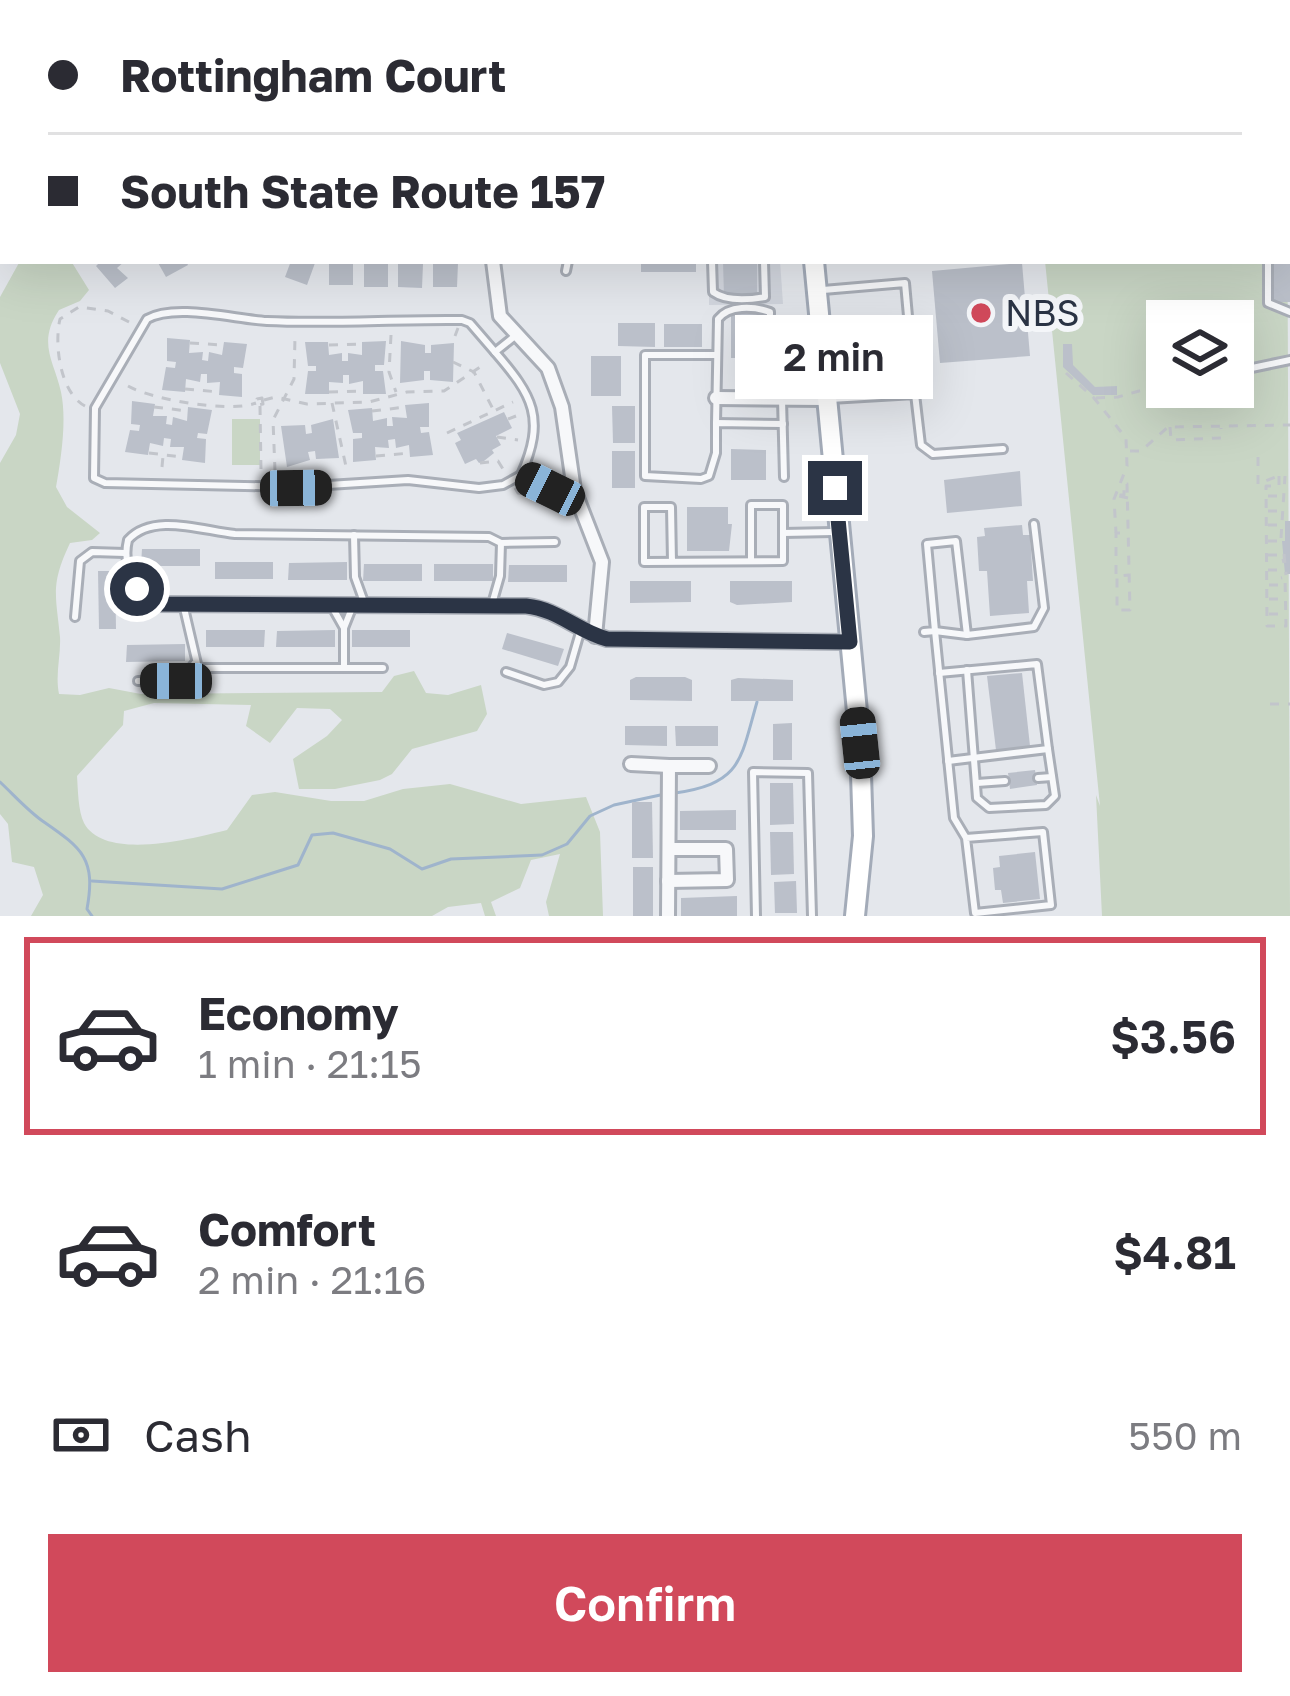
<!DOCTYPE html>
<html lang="en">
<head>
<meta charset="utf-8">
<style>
	body { margin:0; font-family:"Golos Text",sans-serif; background:#f7f7f7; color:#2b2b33; height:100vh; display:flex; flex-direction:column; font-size:45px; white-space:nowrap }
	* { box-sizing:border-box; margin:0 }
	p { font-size:39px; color:#7c7c81 }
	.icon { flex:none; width:66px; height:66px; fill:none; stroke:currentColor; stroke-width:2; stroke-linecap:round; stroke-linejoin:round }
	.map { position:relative; height:916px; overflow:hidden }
	.drawer { display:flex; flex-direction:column; background:#fff; flex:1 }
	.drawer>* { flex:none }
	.guide { position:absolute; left:0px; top:0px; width:1290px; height:264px; box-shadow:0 12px 48px #0002; display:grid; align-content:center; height:264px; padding:0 48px; background:#fff }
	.tools { position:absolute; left:1146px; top:300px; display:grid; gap:24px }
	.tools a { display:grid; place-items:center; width:108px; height:108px; border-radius:0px; background:#fff; box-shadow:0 12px 48px #0002; font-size:60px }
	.end { position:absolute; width:54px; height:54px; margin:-27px; border:15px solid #2b3445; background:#fff; box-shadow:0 0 0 6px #fff }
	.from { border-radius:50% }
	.bubble { position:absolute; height:84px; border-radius:0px; background:#fff; box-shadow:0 12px 48px #0002; font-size:39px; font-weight:600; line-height:84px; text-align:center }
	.car { position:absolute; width:36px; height:72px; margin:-36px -18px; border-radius:15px; box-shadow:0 0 9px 3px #0007; background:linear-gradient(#222 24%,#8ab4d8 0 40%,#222 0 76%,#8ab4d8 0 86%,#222 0) }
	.guide b { display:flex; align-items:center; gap:42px; height:114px; font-size:45px }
	.guide b+b { border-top:3px solid #e1e1e2 }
	.guide i { width:30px; height:30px; background:#2b2b33 }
	ul { padding:21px 0 0; list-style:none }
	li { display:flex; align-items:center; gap:36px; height:198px; margin:0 24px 18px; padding:0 24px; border:6px solid transparent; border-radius:0px }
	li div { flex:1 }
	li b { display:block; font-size:45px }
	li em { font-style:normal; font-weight:600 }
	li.on { border-color:#d1495b }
	li>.icon { width:108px; height:108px; stroke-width:1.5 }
	.pay { display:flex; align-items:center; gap:30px; height:132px; padding:0 48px; font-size:45px }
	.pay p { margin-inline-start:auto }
	.cta { display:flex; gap:24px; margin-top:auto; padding:24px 48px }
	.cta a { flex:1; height:138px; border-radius:0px; background:#d1495b; color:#fff; font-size:48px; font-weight:600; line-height:138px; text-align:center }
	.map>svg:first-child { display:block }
	.built { fill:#d2d6de }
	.green { fill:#c9d6c5; fill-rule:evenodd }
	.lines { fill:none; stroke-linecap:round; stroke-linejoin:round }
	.stream { stroke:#9fb4cc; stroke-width:3 }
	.building { fill:#bbc0ca }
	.lane-casing { stroke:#a9aeb7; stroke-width:12 }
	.street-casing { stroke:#a9aeb7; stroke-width:18 }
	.primary-casing { stroke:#a3abb8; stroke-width:24 }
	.path { stroke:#c2c5cb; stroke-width:3; stroke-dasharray:9 9; stroke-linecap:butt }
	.lane { stroke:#f7f8fa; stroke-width:6 }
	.street { stroke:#f7f8fa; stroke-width:12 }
	.primary { stroke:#fff; stroke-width:18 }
	.route { stroke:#2b3445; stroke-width:15 }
	.poi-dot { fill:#d1495b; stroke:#f4f6f9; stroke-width:4.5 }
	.labels { text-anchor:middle; stroke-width:12; stroke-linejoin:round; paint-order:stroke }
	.poi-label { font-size:36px; fill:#2b3445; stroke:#f4f6f9; text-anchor:start }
</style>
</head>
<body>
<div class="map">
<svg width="1290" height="916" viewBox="0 0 1290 916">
	<rect width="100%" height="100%" fill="#e4e7ec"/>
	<path class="built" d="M709,261h71l3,43 -74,1z"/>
	<g class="green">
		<path d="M1287,119l3,797h-188l-6,-121 4,11 -55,-545h242zM1167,321h66v66h-66z"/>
		<path d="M20,261h51l18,29 -9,11 -21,9c-22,33 -5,51 2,82 6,28 0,67 -5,95l11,20 33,26 -8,7 -22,3c-20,42 -14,52 -10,94 1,19 -5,37 -1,57l21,1 29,-7 32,6 241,-2 12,-16 20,-5 12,22 22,2 33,-10 6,29 -10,17 -65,18 -20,25 -12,6 -45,9h-36l-6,-30 34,-23 15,-16 -12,-11 -33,-1 -27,35 -24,-17 5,-21 -97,-2 -30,8 -1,14 -46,51c1,13 1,35 7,47 21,39 110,15 143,7l25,-35 23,-3 56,9h33l39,-12 47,-5 71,20 65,-7 14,35 3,84h-54l-3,-14 14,-48 -29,6 -11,28 -29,14 5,14h-11l-4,-13 -33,4 -16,9h-401l12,-21 -9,-28 -22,-5 -4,-38 -8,-10v-351l16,-28 4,-21 -20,-51v-66z"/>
		<rect x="232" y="419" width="28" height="46"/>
	</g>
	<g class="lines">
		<g class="stream">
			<path d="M0,782c14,13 28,29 44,40 39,27 52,37 43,87l5,7"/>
			<path d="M675,793c67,-10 65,-32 82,-91"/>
			<path d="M92,881l130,8 76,-24 14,-30 21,-2 57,16 32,20 29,-10 91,-4 25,-11 23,-28 24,-11 51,-11"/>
		</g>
	</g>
	<g class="building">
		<path d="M101,261h24l-8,7 11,10 -13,10 -19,-22z"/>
		<path d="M157,261h29l2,4 -22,12z"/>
		<path d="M291,261l24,2 -8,22 -22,-8z"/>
		<path d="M329,261l24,1v23h-24z"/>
		<path d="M369,261l19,2v24h-24v-24z"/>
		<path d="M418,261l5,3 -1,24 -24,-1v-24z"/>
		<path d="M438,261l20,2 -1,24h-24v-24z"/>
		<rect x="641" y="261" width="55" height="11"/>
		<path d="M723,261h34v34l-33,1z"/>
		<path d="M1273,261h17v41h-18z"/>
		<path d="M1022,263l8,93 -90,7 -8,-92z"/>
		<path d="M731,313h33l-1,45h-32z"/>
		<path d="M618,323h37v24l-37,-1z"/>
		<rect x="664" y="324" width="38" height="23"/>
		<path d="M167,338l23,2 -1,13 14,-1 -1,8 6,1 1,-9 13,3 2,-13 23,2 -4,24 -9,-1v6l8,1v23l-23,-2 1,-13 -13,1v-9h-6l-1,8 -14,-3 -1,13 -23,-2 4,-23 9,1 1,-6 -9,-1z"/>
		<path d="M386,341l-2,24h-9v6h8l3,23h-23v-13l-14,3v-9h-6v8l-14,-1v12h-24l3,-23h8v-5h-8l-3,-24h23l1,13 13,-2v8h6v-8l14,2v-13z"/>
		<path d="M401,341l24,4v8h6v-8l23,-2 -1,39 -23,-2v-9h-6v9l-24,3z"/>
		<path d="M1063,344h9l1,21 22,22 22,-1v9h-24l-30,-28z"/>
		<rect x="591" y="356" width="30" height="40"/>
		<path d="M132,401l23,3 -2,12h14l-1,8 6,1 1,-8 14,4 1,-14 24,3 -5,24 -9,-1 -1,5 9,1 -1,24 -23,-3 2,-13h-14l1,-8 -7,-1 -1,8 -13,-3 -2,12 -23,-3 5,-22 9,1 1,-6 -9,-1z"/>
		<path d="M429,403v24h-9l1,6 8,-1 4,23 -23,2 -1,-12 -13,3 -1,-9 -7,1 1,8 -14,-1 1,13 -23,2v-23l9,-1v-5h-9l-5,-23 24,-2 1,13 14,-3v8h6l-1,-9 15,1 -2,-13z"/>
		<path d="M612,406h23v37h-22z"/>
		<path d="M504,412l8,16 -16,8 5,9 -9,5 2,3 -10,8 -5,2 -3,-4 -11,5 -10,-21 6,-3 -4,-7z"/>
		<path d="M333,419l6,39 -23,1 -1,-8 -7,1 2,8 -23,7 -6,-41 24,-1 1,9 6,-1 -1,-8z"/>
		<path d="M731,449l35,1v30h-35z"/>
		<rect x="612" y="451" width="23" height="37"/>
		<path d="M1020,471l2,35 -75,7 -3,-33z"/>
		<path d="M687,507h41v17h4l-3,27h-42z"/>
		<path d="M1285,521h5v53h-5l-3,-33h3z"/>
		<path d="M1022,525l1,10h7l3,46h-6l2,32 -39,3 -3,-45h-8l-2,-34 8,-1 -1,-8z"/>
		<path d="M142,549h58v17h-59z"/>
		<rect x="215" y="562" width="58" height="17"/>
		<path d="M347,562v18h-59l1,-17z"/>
		<path d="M364,564h58v17h-59z"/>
		<rect x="434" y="564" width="59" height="17"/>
		<path d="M509,565h58v17h-59z"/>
		<path d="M98,571h17l1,58h-17z"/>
		<path d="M630,581h61v21l-61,1z"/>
		<path d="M730,581h62v21l-55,3 -7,-3z"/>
		<path d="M206,630h59l-1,17h-58z"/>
		<path d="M335,630v17h-59l1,-16z"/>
		<rect x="352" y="630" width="58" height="17"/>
		<path d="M507,633l57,16 -6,17 -56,-17z"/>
		<path d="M185,644v17l-59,1 1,-17z"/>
		<path d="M1022,673l8,73 -34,4 -9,-74z"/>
		<path d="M636,677h49l7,3v21l-62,-1v-20z"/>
		<path d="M738,678l55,2v21h-62v-21z"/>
		<path d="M792,723v37h-19v-36z"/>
		<path d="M625,726h42v20l-42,-1z"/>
		<path d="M675,726h43v20h-42z"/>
		<path d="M1035,770l2,15 -27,4 -2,-16z"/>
		<path d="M770,783h23l1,41 -24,1z"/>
		<path d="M632,802h20l1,56h-21z"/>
		<path d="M736,810v20h-56v-19z"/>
		<path d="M770,832h23l1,42 -23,1z"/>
		<path d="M1035,852l5,47 -37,4 -2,-13h-6l-2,-22 7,-1 -1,-11z"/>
		<rect x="633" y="867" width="20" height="49"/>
		<path d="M796,881l1,32h-22l-1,-31z"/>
		<path d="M737,896v20h-56v-18z"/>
	</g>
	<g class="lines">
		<g class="lane-casing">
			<g id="lane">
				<path d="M587,0v3"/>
				<path d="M951,0v3"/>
				<path d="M997,0l1,3"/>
				<path d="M1035,0v3"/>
				<path d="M1172,3v-3"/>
				<path d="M1287,247l3,-1"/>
				<path d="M712,261l1,31c14,10 35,8 52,5l-1,-36"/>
				<path d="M1268,261v42l22,9"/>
				<path d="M566,271l2,-10"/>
				<path d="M823,290l82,-7 10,111"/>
				<path d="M515,336l-20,16 -25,-29 -8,-3c-65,-1 -131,4 -195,1 -33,-2 -92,-18 -120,-2l-52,89 -1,70 11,5 191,4 112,-7 71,8 24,-3 18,-10 29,14 20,-4"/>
				<path d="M495,352c38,44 51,66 26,123"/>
				<path d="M717,355h-72v121l56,3 8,-3 7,-23v-30l67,1"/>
				<path d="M1233,372l57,-12"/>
				<path d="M782,399l2,78"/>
				<path d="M830,399l85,-5 6,51 12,9 70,-5"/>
				<path d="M716,423l2,-104c11,-14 35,-13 52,-7l-1,87"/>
				<path d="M783,533l50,-1"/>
				<path d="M354,535l1,42 9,25"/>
				<path d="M672,562l-1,-55h-27v55l139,-1v-56h-32v56"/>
				<path d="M152,602c-18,-16 -30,-37 -24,-62 25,-28 75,-9 107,-6l254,3 12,6 54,-1"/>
				<path d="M492,604l8,-28 1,-33"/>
				<path d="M331,605l13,23"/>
				<path d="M184,608l14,60h185"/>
				<path d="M75,617l5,-56 12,-9 33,1"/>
				<path d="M924,632l11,-1 -8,-87 29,-3 11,94 67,-8 10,-19 -10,-84"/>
				<path d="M344,668v-40l8,-20"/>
				<path d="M967,670l10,128 12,10 57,-3 9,-9 -7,-47"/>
				<path d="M506,672l38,13 14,-3 12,-15 11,-38"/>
				<path d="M939,673l98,-9 11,85 -100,12"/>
				<path d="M138,681l44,-1 12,-16"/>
				<path d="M1038,778l14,-1"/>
				<path d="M977,783l28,-2"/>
				<path d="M966,838l77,-6 8,73 -76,8 -9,-75 -12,-20 -19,-187 32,4"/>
				<path d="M756,916l-3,-144 55,1 4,143"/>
			</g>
		</g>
		<g class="street-casing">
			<g id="street">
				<path d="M498,0v3"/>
				<path d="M493,261l7,55 48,52 14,39 12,83 28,72 -7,74"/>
				<path d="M716,398l110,1"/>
				<path d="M155,604l372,2c31,4 50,25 80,33l243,3"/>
				<path d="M631,764l38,2"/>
				<path d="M668,881l59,-1 -1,-31h-57"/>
				<path d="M668,916l1,-150h40"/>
			</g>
		</g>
		<g class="primary-casing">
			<g id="primary">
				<path d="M795,0v3"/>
				<path d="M810,3l2,-3"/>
				<path d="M814,261l46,482 3,93 -8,80"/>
			</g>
		</g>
		<g class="path">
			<path d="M627,0l2,3"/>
			<path d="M647,1v2"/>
			<path d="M594,2l14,-2"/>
			<path d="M679,3v-3"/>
			<path d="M1287,118h3"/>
			<path d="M391,335l-2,37 7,20"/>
			<path d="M455,336l3,-8"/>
			<path d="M190,343l33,2"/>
			<path d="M329,345l33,-1"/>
			<path d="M453,362l21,10 22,43"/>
			<path d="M1066,373l28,25 32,40 1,28 -13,33 2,34"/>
			<path d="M128,386c25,14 101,27 128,17"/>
			<path d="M185,389l34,3"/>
			<path d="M329,392l34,-1"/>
			<path d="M262,398l1,6 -6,1v-6z"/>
			<path d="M1096,398l22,-1 49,-14"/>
			<path d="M264,400l12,-3 31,7 62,-2 38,-10 37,-1 36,-24"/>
			<path d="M332,403l15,68"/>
			<path d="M85,406c-25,-13 -31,-62 -25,-87l19,-12 29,4 21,11"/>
			<path d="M260,406l1,65"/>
			<path d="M154,407l34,4"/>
			<path d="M372,411l34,-4"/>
			<path d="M508,419l8,-3"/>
			<path d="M1170,427l1,13 50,-2v-10"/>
			<path d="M447,433l66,-31"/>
			<path d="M497,437l21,3"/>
			<path d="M1130,451h11l27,-24 122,-2"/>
			<path d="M149,453l33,4"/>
			<path d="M376,456l34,-3"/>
			<path d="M1258,457v27l20,-8"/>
			<path d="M480,463l18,-2 8,13"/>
			<path d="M162,467l1,-11"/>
			<path d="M275,471l-2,-51 21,-41 1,-42"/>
			<path d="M1279,476v10h-13l1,140h19l-1,-49 -4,1"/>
			<path d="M515,488l3,5 45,8"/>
			<path d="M1268,496h12"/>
			<path d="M1128,498l-13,-3h9v-11h3l3,126h-13v-34l12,-1"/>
			<path d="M1268,511h12"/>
			<path d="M1268,525h12"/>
			<path d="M1281,538l4,-62"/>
			<path d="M1268,541h13"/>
			<path d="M1284,554l2,21"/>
			<path d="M1268,555h14l2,8"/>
			<path d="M1268,570h12"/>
			<path d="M1116,574v-41h10"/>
			<path d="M1269,585h12"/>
			<path d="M1269,599h12"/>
			<path d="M1269,614h12"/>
			<path d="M1270,704h20"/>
		</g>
		<use href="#lane" class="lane"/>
		<use href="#street" class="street"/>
		<use href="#primary" class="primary"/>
	</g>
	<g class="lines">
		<path class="route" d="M137,589l18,15 371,2c32,3 51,25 81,33l243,3 -15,-154"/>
	</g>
	<circle class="poi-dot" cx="981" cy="313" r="12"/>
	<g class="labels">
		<g class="poi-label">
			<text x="1005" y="326">NBS</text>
		</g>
	</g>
</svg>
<div class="tools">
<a><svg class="icon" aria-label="layers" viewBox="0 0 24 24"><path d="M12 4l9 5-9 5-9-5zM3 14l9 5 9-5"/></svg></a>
</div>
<i class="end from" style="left:137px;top:589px"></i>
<i class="end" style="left:835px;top:488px"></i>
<div class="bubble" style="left:735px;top:315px;width:198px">2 min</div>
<i class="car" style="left:296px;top:488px;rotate:89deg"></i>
<i class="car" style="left:550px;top:489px;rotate:296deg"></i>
<i class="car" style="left:176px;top:681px;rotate:270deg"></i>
<i class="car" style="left:860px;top:743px;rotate:354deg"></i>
<div class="guide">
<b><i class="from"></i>Rottingham Court</b>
<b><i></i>South State Route 157</b>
</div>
</div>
<section class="drawer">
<ul>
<li class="on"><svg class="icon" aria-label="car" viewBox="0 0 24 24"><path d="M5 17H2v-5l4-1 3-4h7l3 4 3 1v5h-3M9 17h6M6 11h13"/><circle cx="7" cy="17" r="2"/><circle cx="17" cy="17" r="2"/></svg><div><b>Economy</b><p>1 min · 21:15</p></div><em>$3.56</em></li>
<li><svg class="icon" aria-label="car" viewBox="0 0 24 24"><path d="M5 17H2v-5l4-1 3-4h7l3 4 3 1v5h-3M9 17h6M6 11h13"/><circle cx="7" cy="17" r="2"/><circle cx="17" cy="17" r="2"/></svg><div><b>Comfort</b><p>2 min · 21:16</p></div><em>$4.81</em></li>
</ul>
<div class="pay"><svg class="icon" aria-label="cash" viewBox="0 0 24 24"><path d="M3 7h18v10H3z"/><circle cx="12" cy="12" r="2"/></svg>Cash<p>550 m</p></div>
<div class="cta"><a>Confirm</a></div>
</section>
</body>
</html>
